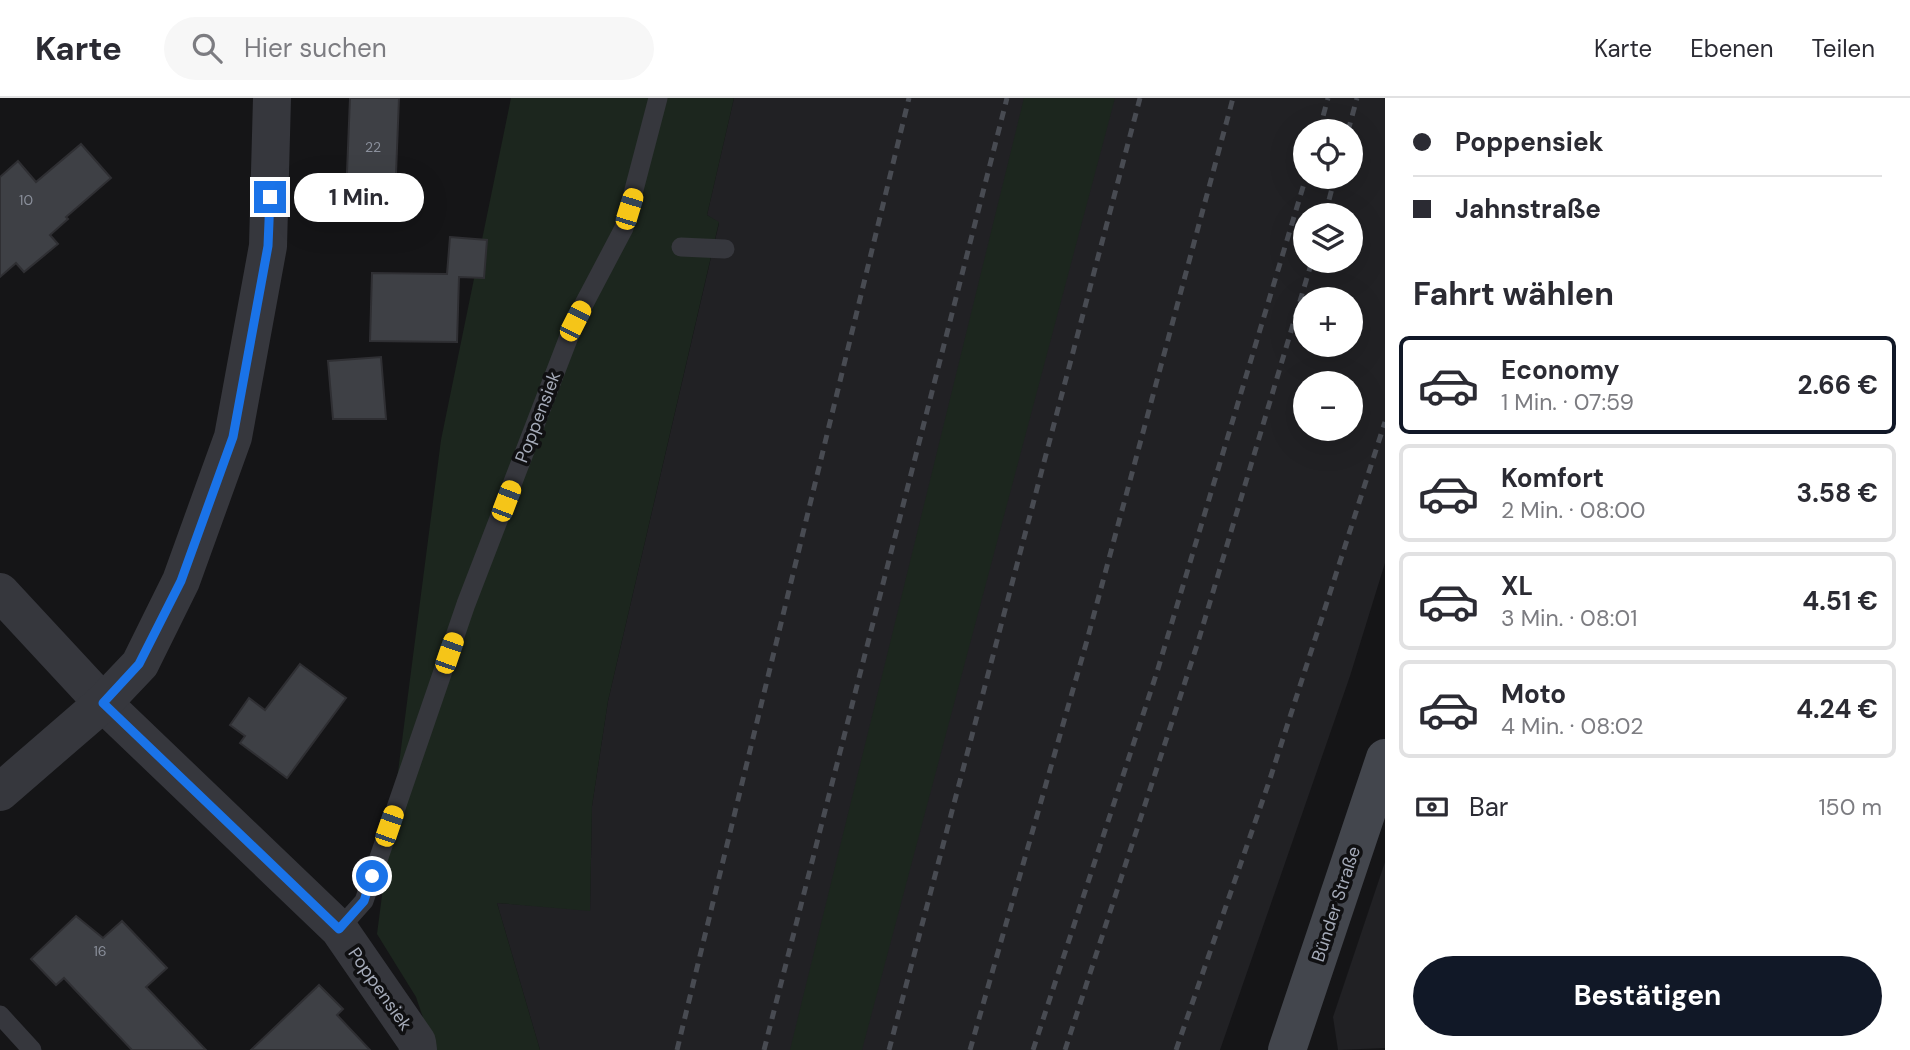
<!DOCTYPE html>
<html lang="de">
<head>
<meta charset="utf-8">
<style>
	body { margin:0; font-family:"DM Sans",sans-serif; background:#f7f7f7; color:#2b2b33; height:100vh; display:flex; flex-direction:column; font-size:26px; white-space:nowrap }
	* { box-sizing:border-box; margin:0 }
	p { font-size:23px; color:#7c7c81 }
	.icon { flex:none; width:38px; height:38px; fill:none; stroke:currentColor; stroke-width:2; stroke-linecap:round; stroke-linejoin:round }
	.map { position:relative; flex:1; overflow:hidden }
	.details { display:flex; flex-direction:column; background:#fff; width:525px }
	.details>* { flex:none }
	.banner { display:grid; align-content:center; height:154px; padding:0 28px; background:#fff }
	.buttons { position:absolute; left:1293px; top:21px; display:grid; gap:14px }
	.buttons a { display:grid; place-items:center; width:70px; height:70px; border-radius:50%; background:#fff; box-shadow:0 7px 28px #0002; font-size:35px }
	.end { position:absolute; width:32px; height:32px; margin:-16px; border:9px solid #1a73e8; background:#fff; box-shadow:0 0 0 4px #fff }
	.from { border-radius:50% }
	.bubble { position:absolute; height:49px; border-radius:24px; background:#fff; box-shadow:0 7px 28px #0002; font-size:23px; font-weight:700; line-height:49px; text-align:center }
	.car { position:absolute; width:21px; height:42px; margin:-21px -10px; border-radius:9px; box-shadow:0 0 5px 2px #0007; background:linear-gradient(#f5c518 24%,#345 0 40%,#f5c518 0 76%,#345 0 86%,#f5c518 0) }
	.banner b { display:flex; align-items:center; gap:24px; height:66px; font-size:26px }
	.banner b+b { border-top:2px solid #e1e1e2 }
	.banner i { width:18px; height:18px; background:#2b2b33 }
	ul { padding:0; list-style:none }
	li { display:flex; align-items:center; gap:21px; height:98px; margin:0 14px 10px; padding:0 14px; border:4px solid #e1e1e2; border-radius:10px }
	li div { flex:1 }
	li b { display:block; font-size:26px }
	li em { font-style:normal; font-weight:700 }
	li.on { border-color:#111827 }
	li>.icon { width:63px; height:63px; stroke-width:1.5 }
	h2 { padding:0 28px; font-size:32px; line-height:84px }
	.pay { display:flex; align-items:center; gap:18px; height:77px; padding:0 28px; font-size:26px }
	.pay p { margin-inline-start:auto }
	.action { display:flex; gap:14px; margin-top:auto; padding:14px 28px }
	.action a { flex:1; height:80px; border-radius:42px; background:#111827; color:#fff; font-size:28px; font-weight:700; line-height:80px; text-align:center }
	header { display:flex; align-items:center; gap:42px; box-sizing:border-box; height:98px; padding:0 35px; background:#fff; border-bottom:2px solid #e1e1e2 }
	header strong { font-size:33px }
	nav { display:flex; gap:38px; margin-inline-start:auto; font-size:24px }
	.search { width:490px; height:63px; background:#f7f7f7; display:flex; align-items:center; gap:18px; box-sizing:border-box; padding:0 24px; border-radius:38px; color:#7c7c81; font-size:26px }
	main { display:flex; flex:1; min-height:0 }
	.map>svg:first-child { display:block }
	.built { fill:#212124; fill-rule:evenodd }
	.green { fill:#1c261e }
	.building { fill:#3e4045; stroke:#2f2f33; stroke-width:2 }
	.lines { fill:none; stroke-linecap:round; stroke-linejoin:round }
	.lane { stroke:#36373d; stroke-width:19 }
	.street { stroke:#36373d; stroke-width:38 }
	.secondary { stroke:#43464d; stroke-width:38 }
	.rail { stroke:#484b52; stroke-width:5; stroke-dasharray:9 7; stroke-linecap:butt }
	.route { stroke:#1a73e8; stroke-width:9 }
	.labels { text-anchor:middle; stroke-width:7; stroke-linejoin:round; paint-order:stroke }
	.number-label { font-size:14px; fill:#8b909c }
	.street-label { font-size:18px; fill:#a5abb9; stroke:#101012 }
</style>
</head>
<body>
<header>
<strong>Karte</strong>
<div class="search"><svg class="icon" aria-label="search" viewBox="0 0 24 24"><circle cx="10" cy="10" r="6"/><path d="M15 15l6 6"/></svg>Hier suchen</div>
<nav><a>Karte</a><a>Ebenen</a><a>Teilen</a></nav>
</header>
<main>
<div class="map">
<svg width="1385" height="952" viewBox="0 0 1385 952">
	<rect width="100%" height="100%" fill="#151517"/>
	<g class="built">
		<path d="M734,0h651v465l-35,113 -130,374h-680l-43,-147 93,7 2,-104 16,-105 111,-478 -12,-8zM1306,33h45v46h-45zM1306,117h45v46h-45zM1306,201h45v46h-45zM1306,285h45v46h-45z"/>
		<path d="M1385,764v186l-47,2 -5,-33z"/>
	</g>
	<g class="green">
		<path d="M511,0h223l-27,117 12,7 -111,479 -16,105 -2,105 -93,-8 43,147h-106l-18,-53 -39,-63 64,-494z"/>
		<path d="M1024,0h91l-253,952h-72z"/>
	</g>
	<g class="building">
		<path d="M350,0h49l-4,101 -49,-2z"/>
		<path d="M81,46l30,34 -45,39 2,2 -18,16 8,9 -34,28 -8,-9 -16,14v-100l18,-16 18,21z"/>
		<path d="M450,139l37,3 -3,38 -25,-1 -2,65 -87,-1 2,-68 75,1z"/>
		<path d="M381,259l5,62h-53l-5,-58z"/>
		<path d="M300,566l46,34 -59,80 -47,-35 5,-7 -15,-11 19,-27 16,12z"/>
		<path d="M76,818l27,22 19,-17 45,47 -21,19 60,63h-74l-68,-72 -8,7 -25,-26z"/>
		<path d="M319,887l24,24 -6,6 33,35h-119z"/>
	</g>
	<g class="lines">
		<g class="lane">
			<path d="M681,149l44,2"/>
			<path d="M339,831l25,-28 102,-297 109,-283 49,-93 34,-130"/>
			<path d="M0,917l32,35"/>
		</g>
		<g class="street">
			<path d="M0,494l103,111 236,226 78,113 1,8"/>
			<path d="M0,694l103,-89 37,-39 41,-83 52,-144 35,-191 4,-148"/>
		</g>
		<path class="secondary" d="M1287,952l98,-292"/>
		<g class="rail">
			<path d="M1319,33l9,-33"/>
			<path d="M1348,33l9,-33"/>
			<path d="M1325,117l10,-38"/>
			<path d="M677,952l232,-952"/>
			<path d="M764,952l243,-952"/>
			<path d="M889,952l251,-952"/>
			<path d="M970,952l116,-406 147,-546"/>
			<path d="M1033,952l124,-378 149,-495"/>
			<path d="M1065,952l133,-408 114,-381"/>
			<path d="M1176,952l93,-268 116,-360"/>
		</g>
	</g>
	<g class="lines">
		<path class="route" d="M270,99l-2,49 -35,191 -52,144 -42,83 -36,39 236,226 25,-28 8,-25"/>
	</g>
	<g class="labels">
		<g class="number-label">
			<text x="373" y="54">22</text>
			<text x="26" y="107">10</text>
			<text x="100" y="858">16</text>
		</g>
		<g class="street-label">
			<text transform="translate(538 319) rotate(-69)" y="6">Poppensiek</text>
			<text transform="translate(1336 806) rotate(-72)" y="6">Bünder Straße</text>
			<text transform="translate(380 891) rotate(55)" y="6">Poppensiek</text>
		</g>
	</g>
</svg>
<div class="buttons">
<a><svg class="icon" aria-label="locate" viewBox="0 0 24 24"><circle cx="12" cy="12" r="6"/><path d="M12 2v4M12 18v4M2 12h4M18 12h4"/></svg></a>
<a><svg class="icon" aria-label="layers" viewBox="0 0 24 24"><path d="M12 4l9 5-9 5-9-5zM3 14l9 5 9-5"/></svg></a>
<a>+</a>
<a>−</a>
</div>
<i class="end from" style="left:372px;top:778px"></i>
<i class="end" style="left:270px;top:99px"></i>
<div class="bubble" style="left:294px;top:75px;width:130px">1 Min.</div>
<i class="car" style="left:629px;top:111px;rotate:17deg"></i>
<i class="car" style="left:575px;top:223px;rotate:27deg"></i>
<i class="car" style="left:506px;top:403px;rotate:21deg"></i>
<i class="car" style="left:449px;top:555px;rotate:19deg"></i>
<i class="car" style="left:389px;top:728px;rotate:19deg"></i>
</div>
<section class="details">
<div class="banner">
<b><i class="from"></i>Poppensiek</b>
<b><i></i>Jahnstraße</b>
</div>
<h2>Fahrt wählen</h2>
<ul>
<li class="on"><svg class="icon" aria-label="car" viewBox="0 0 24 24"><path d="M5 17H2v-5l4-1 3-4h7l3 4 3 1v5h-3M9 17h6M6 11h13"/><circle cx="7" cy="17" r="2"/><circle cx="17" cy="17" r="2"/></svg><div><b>Economy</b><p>1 Min. · 07:59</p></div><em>2.66 €</em></li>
<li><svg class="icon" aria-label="car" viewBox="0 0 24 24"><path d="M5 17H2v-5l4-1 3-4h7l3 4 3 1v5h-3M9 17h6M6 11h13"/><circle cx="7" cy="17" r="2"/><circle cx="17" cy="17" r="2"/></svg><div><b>Komfort</b><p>2 Min. · 08:00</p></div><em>3.58 €</em></li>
<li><svg class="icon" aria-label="car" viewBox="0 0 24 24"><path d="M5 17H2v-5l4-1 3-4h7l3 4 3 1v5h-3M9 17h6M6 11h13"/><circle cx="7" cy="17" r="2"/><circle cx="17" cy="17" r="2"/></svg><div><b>XL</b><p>3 Min. · 08:01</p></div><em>4.51 €</em></li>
<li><svg class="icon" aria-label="car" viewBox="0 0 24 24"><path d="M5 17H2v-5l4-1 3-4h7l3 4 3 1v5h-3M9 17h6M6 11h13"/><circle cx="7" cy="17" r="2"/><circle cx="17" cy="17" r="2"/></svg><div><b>Moto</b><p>4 Min. · 08:02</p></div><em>4.24 €</em></li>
</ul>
<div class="pay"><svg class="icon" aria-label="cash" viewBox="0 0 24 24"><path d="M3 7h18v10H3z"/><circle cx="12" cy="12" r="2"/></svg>Bar<p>150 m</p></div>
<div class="action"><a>Bestätigen</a></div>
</section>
</main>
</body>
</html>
